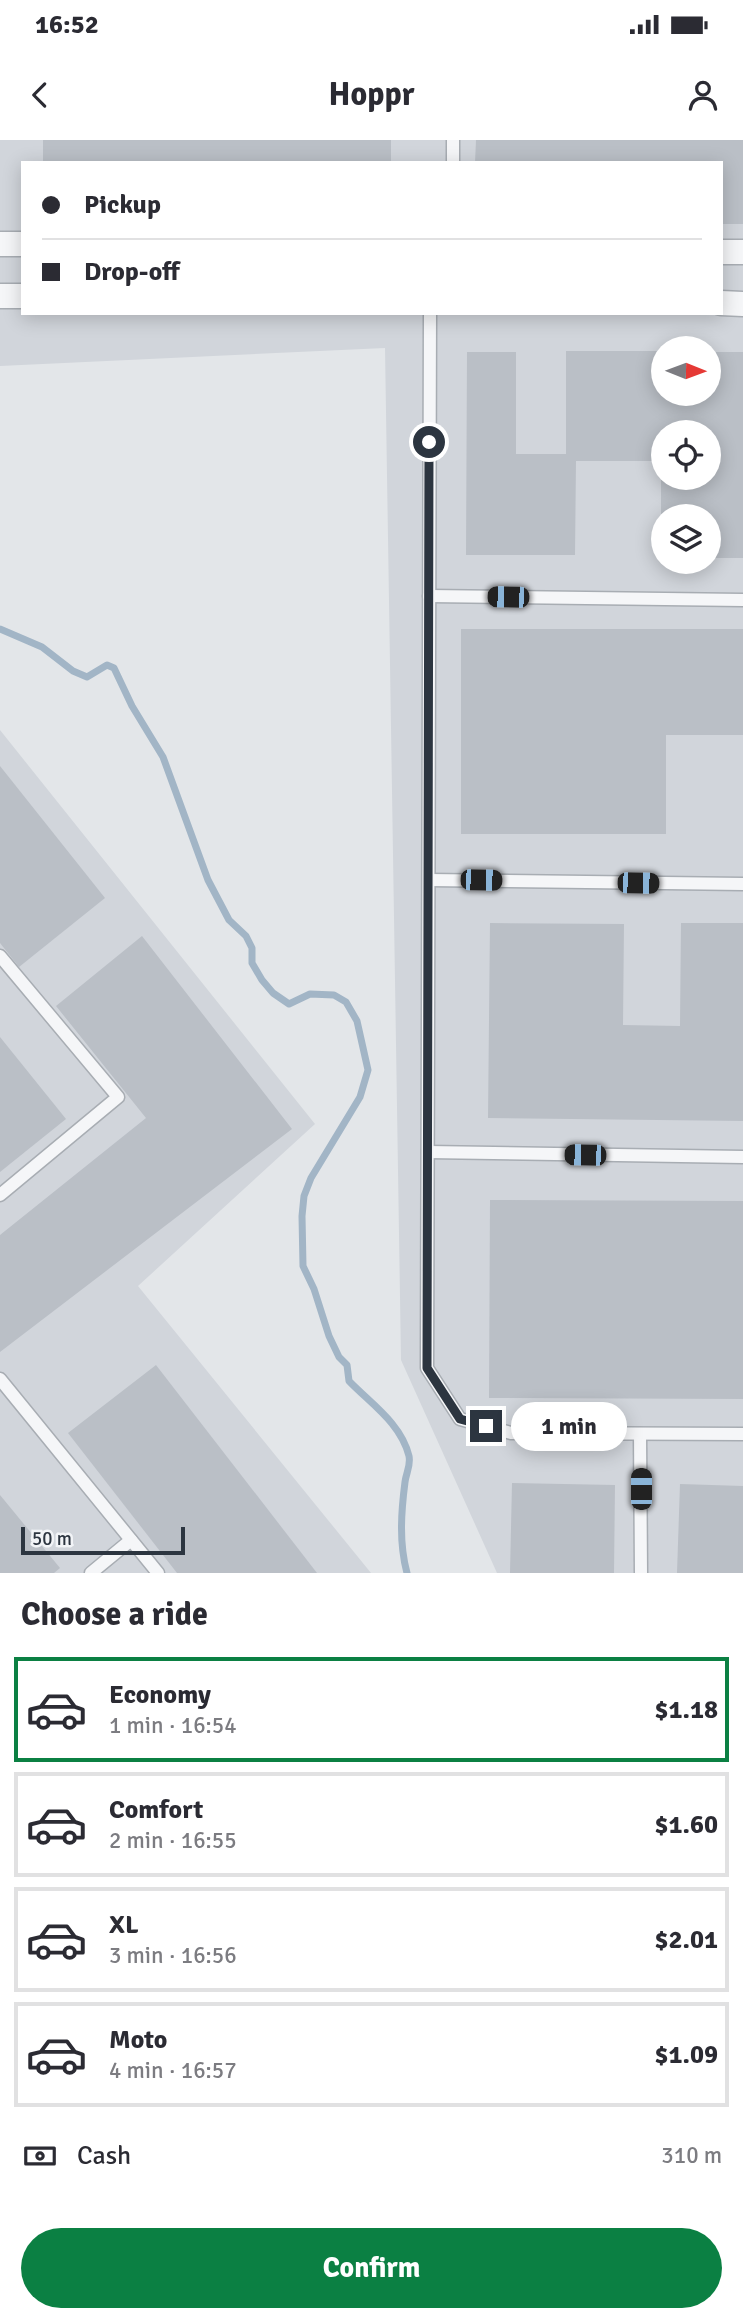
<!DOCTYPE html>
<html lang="en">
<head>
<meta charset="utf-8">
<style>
	body { margin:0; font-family:Signika,sans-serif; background:#f7f7f7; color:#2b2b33; height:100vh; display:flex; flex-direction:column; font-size:26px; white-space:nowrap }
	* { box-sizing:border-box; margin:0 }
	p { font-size:23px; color:#7c7c81 }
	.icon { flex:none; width:38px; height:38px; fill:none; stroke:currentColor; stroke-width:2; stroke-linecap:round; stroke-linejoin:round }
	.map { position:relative; height:1433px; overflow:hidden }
	.side { display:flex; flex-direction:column; background:#fff; flex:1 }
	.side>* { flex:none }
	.top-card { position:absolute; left:21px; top:21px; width:702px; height:154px; border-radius:0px; box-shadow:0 4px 18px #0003; display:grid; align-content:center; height:154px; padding:0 21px; background:#fff }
	.needle { width:46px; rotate:91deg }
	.fabs { position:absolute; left:651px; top:196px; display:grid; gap:14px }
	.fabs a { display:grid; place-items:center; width:70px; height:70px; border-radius:50%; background:#fff; box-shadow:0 4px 18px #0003; font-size:35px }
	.scale { position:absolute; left:21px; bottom:18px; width:164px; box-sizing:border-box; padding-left:7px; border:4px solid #2c3540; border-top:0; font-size:19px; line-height:24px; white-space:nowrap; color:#2c3540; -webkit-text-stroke:5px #f2f4f7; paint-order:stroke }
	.end { position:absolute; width:32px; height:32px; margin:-16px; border:9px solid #2c3540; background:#fff; box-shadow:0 0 0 4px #fff }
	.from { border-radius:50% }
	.bubble { position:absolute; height:49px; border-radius:24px; background:#fff; box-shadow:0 4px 18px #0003; font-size:23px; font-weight:700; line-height:49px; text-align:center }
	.car { position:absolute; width:21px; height:42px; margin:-21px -10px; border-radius:9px; box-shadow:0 0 5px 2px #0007; background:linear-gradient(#222 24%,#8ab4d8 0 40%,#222 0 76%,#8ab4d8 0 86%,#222 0) }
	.top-card b { display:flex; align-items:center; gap:24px; height:66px; font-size:26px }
	.top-card b+b { border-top:2px solid #e1e1e2 }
	.top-card i { width:18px; height:18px; background:#2b2b33 }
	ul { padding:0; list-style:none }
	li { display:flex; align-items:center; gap:21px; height:105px; margin:0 14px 10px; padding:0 7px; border:4px solid #e1e1e2; border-radius:0px }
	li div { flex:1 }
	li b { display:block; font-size:26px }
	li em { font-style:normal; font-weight:700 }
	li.on { border-color:#0b8043 }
	li>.icon { width:63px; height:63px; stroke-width:1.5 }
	h2 { padding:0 21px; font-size:32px; line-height:84px }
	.pay { display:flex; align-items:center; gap:18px; height:77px; padding:0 21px; font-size:26px }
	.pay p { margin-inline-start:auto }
	.button { display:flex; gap:14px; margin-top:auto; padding:14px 21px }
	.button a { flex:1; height:80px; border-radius:42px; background:#0b8043; color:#fff; font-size:28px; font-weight:700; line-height:80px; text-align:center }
	.status { display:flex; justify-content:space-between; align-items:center; height:49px; padding:0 35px; background:#fff; direction:ltr }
	.status svg { height:19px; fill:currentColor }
	header { display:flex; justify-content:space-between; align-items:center; height:91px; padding:0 21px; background:#fff; font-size:32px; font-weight:700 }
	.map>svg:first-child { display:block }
	.built { fill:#d1d5db; fill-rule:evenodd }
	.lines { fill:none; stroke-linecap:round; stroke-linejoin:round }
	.stream { stroke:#a2b5c6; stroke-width:7 }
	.building { fill:#babfc6 }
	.service-casing { stroke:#a8adb3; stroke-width:15 }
	.minor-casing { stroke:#a8adb3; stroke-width:27 }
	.service { stroke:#f5f6f8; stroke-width:12 }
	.minor { stroke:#f5f6f8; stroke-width:24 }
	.route { stroke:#2c3540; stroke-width:9 }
</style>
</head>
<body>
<div class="status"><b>16:52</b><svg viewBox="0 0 49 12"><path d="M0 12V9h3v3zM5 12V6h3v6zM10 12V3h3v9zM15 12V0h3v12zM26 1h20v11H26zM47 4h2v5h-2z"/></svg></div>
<header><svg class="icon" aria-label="back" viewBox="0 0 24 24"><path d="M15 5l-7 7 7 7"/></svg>Hoppr<svg class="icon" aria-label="person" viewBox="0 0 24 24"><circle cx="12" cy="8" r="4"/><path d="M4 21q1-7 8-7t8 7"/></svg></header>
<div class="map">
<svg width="743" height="1433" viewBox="0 0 743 1433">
	<rect width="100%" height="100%" fill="#e3e6e9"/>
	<g class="built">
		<path d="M0,0h743v1433h-246l-96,-213 -16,-1012 -385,18zM23,23h698v150h-698zM663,208h46v46h-46zM663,292h46v46h-46zM663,376h46v46h-46z"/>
		<path d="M0,590l315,394 -177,162 233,287h-371z"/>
	</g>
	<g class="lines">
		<path class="stream" d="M0,489l42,18 31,24 14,6 20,-12 7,3 18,38 31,51 45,123 21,40 17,16 6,12v15l10,17 11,13 16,11 21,-10 24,1 12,7 11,19 11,49 -8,27 -49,81 -7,18 -2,20 1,50 11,23 15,47 10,21 8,8 2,16c21,22 52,42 60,75 2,10 -3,17 -4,26 -4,31 -6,61 2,91"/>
	</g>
	<g class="building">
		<rect x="43" y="0" width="348" height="23"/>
		<path d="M476,0h267v84h-22v-61h-246z"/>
		<path d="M566,211h97v43h46v-42h34v206h-34v-42h-48v-38h48v-46h-46v29h-87l-1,94h-109l1,-203h49v102h50z"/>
		<path d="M461,489h282v106h-77v99h-205z"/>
		<path d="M0,626l105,132 -86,69 -19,-24z"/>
		<path d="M490,783l134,1 -1,101 57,1 1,-103h62v198l-255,-3z"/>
		<path d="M142,796l150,193 -292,223v-117l146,-117 -90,-112z"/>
		<path d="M0,897l66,82 -66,53z"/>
		<path d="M490,1060l253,1v198l-254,-1z"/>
		<path d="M156,1225l161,208h-140l-109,-140z"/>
		<path d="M512,1343l103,2 -1,88h-104z"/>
		<path d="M680,1344l63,2v87h-66z"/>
		<path d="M0,1355l60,73 -6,5h-54z"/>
	</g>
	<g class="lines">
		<g class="service-casing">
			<g id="service">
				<path d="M453,23v-23"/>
				<path d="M430,173l-3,1055 33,51 51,14 232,1"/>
				<path d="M429,456l314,4"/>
				<path d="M429,740l314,4"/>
				<path d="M0,816l118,141 -118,98"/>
				<path d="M428,1012l315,5"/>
				<path d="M0,1239l158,194"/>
				<path d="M640,1294l1,139"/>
				<path d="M91,1433l40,-33"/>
			</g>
		</g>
		<g class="minor-casing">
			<g id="minor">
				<path d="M0,104h23"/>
				<path d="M721,112h22"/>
				<path d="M0,156h23"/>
				<path d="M721,163l22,1"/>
			</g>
		</g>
		<use href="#service" class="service"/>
		<use href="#minor" class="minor"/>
	</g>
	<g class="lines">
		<path class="route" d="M429,302l-2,926 33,51 26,7"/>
	</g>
</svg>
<div class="fabs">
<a><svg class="needle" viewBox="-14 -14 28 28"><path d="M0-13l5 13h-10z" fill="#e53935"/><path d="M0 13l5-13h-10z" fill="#7c7c81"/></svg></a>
<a><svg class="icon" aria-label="locate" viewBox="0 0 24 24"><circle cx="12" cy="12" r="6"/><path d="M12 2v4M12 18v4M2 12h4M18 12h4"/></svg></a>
<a><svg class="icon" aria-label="layers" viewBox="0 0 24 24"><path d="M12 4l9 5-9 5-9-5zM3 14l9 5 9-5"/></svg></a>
</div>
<div class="scale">50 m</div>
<i class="end from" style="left:429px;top:302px"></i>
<i class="end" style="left:486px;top:1286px"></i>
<div class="bubble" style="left:511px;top:1262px;width:116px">1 min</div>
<i class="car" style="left:508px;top:457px;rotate:271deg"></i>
<i class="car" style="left:481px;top:740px;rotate:91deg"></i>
<i class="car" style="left:638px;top:743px;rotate:91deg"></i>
<i class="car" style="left:585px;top:1015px;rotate:271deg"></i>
<i class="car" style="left:641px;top:1349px;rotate:0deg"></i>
<div class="top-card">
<b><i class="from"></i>Pickup</b>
<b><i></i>Drop-off</b>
</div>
</div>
<section class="side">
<h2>Choose a ride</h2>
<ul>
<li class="on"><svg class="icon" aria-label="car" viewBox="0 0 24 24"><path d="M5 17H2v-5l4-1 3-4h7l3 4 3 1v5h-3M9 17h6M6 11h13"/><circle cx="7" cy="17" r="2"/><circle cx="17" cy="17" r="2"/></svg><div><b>Economy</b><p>1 min · 16:54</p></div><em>$1.18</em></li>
<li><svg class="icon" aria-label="car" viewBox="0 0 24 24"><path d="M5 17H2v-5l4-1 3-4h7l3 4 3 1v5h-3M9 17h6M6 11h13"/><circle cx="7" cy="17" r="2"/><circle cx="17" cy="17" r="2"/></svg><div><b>Comfort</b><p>2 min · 16:55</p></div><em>$1.60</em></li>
<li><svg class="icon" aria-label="car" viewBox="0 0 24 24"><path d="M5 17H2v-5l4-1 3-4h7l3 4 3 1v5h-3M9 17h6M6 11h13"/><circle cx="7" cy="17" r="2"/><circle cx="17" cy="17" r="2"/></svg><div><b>XL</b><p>3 min · 16:56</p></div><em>$2.01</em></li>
<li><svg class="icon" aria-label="car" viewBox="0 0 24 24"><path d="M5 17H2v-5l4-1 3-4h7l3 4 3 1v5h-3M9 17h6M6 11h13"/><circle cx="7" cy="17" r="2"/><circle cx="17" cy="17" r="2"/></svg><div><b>Moto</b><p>4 min · 16:57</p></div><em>$1.09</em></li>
</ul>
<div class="pay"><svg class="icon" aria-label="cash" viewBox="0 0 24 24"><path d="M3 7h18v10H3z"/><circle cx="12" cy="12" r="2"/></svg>Cash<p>310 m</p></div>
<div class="button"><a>Confirm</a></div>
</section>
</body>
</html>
